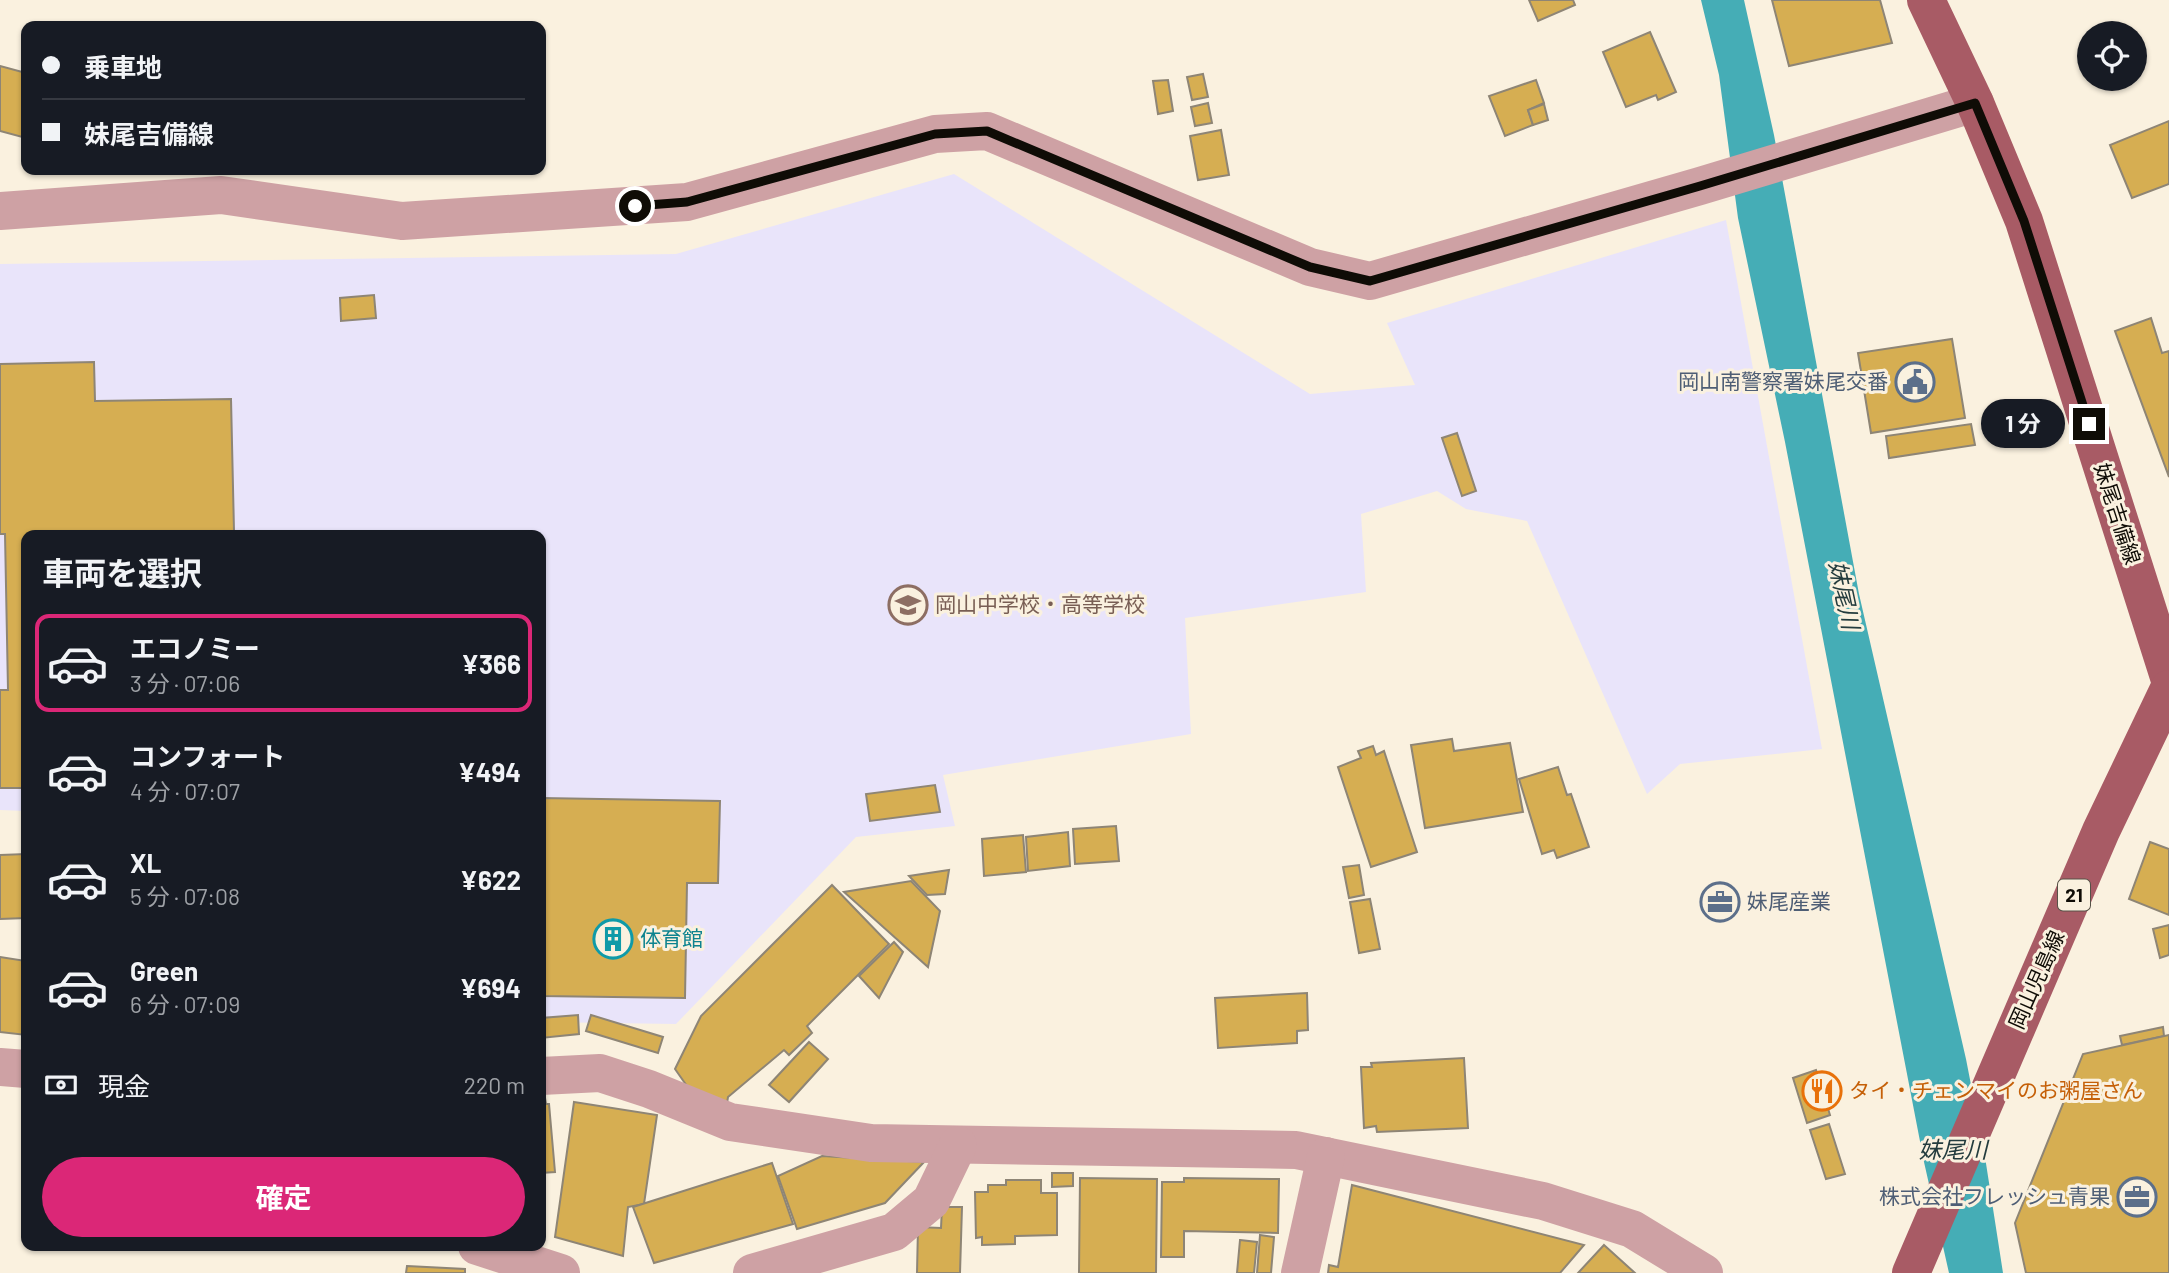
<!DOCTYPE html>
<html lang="ja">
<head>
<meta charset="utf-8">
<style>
	body { margin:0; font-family:Barlow,"Noto Sans JP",sans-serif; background:#20242c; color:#f1f3f6; height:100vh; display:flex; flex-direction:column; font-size:26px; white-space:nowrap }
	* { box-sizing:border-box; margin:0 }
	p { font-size:23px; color:#9ea1a6 }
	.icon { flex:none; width:38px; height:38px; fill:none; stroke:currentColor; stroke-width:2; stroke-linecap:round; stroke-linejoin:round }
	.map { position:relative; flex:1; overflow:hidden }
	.details { position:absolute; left:21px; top:530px; width:525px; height:721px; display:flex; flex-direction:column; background:#171b24; border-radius:14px; box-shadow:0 2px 5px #0004 }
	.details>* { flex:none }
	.hud { position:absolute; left:21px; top:21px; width:525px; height:154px; border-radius:14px; box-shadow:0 2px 5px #0004; display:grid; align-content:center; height:154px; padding:0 21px; background:#171b24 }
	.buttons { position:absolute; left:2077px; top:21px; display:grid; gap:14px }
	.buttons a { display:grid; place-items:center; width:70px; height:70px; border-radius:50%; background:#171b24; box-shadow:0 2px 5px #0004; font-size:35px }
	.end { position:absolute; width:32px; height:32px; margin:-16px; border:9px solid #0f0c06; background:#fff; box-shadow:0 0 0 4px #fff }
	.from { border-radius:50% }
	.bubble { position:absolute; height:49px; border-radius:24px; background:#171b24; box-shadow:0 2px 5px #0004; font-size:23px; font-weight:700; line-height:49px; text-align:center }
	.hud b { display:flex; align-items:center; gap:24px; height:66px; font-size:26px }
	.hud b+b { border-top:2px solid #363941 }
	.hud i { width:18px; height:18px; background:#f1f3f6 }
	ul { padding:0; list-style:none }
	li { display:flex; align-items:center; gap:21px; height:98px; margin:0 14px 10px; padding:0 7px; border:4px solid transparent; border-radius:14px }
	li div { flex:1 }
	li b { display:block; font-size:26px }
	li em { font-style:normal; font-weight:700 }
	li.on { border-color:#db2777 }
	li>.icon { width:63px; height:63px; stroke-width:1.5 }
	h2 { padding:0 21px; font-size:32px; line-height:84px }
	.pay { display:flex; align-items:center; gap:18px; height:77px; padding:0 21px; font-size:26px }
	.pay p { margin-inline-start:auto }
	.button { display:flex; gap:14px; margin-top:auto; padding:14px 21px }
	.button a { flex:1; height:80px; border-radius:42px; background:#db2777; color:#fff; font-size:28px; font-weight:700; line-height:80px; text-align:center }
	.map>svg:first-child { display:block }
	.education { fill:#e9e4fa }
	.water { fill:#45adb6 }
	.building { fill:#d6ae52; stroke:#8e8575; stroke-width:2 }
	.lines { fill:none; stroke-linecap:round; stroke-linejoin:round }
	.minor { stroke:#cea1a4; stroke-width:38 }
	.major { stroke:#a85b65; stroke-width:38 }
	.route { stroke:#0f0c06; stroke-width:9 }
	.labels { text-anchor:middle; stroke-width:6; stroke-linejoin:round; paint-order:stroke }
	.shield { fill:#faf1df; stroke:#565147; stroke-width:2 }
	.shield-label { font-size:19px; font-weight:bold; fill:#0f0c06 }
	.service-label { font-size:21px; fill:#4e5e75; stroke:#faf1df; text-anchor:end }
	.street-label { font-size:21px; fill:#0f0c06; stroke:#faf1df }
	.education-label { font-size:21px; fill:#785e54; stroke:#faf1df; text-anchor:start }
	.culture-label { font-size:21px; fill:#0d838f; stroke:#faf1df; text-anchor:start }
	.food-label { font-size:21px; fill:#c56008; stroke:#faf1df; text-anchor:start }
	.water-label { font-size:23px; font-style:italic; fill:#243c3e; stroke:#faf1df }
</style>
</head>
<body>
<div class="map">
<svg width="2169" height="1273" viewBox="0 0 2169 1273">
	<rect width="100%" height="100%" fill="#faf1df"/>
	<path class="education" d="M954,174l356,220 105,-9 -28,-62 339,-103 96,529 -142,15 -33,30 -120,-273 -61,-12 -29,-18 -76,23 5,78 -181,26 6,116 -248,41 12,51 -99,11 -180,187 -135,-2v-486h-515v275l-26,-1v-546l676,-10z"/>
	<path class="water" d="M1701,0h43l30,135 85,459 107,465 19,98 18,116h-54l-25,-111 -139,-720 -47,-224 -19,-143z"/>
	<g class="building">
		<path d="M1529,0h44l2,5 -37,16z"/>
		<path d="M1772,0h108l12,43 -103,23z"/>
		<path d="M1650,32l26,60 -18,8 -2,-5 -30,12 -23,-55z"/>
		<path d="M0,66l26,7v65l-26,-7z"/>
		<path d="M1203,74l5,23 -16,3 -5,-23z"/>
		<path d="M1168,80l5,31 -15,3 -5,-33z"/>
		<path d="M1536,80l8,23 -16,7 5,15 -28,11 -16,-40z"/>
		<path d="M1208,103l4,20 -17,3 -4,-19z"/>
		<path d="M1544,104l4,16 -15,5 -5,-15z"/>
		<path d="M2169,121v63l-37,14 -22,-53z"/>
		<path d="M1221,130l8,45 -31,5 -8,-44z"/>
		<path d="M374,295l2,23 -35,3 -1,-23z"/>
		<path d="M2151,318l11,35 7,-2v126l-54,-146z"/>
		<path d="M1952,339l13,79 -94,15 -13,-80z"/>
		<path d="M94,362l1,39 136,-2 3,132h-64v5h-144v252h-26v-98h8l-3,-156h-5v-170z"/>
		<path d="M1971,424l4,21 -86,13 -3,-22z"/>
		<path d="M1457,433l19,58 -14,5 -20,-58z"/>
		<path d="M1452,739l2,12 56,-8 13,69 -98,16 -14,-83z"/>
		<path d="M1373,746l3,9 8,-4 33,101 -46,15 -33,-100 23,-9 -3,-7z"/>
		<path d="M1558,767l9,28 4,-1 18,53 -32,11 -3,-8 -12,4 -23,-75z"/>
		<path d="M935,785l5,27 -70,9 -4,-27z"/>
		<path d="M541,798l179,3 -2,82h-31l-2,115 -144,-2z"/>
		<path d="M1116,826l3,35 -44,3 -2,-35z"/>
		<path d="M1068,832l2,34 -42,5 -2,-34z"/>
		<path d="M1023,835l3,37 -42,4 -2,-37z"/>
		<path d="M2150,842l19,7v66l-40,-16z"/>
		<path d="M26,854v64l-26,1v-64z"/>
		<path d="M1359,865l5,30 -15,3 -6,-31z"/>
		<path d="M949,870l-4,24 -18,1 -18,-19z"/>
		<path d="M911,881l29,30 -12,56 -84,-75z"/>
		<path d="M832,885l57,59 -82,82 5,7 -23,22 -5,-5 -56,47 -1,6 -33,-7 -19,-27 26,-53z"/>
		<path d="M1370,899l10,50 -21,4 -9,-51z"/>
		<path d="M2169,925v30l-9,3 -7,-29z"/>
		<path d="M894,942l9,10 -24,46 -20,-22z"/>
		<path d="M0,957l26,4v74l-26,-3z"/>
		<path d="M1307,993l1,37 -11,1v12l-79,5 -3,-50z"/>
		<path d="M578,1015l1,19 -38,4v-20z"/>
		<path d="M591,1015l72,22 -5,16 -72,-22z"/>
		<path d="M2163,1027l1,9 -42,9 -2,-9z"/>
		<path d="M2169,1035v238h-143l-11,-50 68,-169z"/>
		<path d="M809,1042l19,17 -39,43 -20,-17z"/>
		<path d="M1464,1058l4,70 -91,4 -1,-6 -12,2 -3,-61h11l-1,-4z"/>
		<path d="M1816,1070l14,45 -23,8 -14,-45z"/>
		<path d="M541,1086h2l3,18h3l6,68 -14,1z"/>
		<path d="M574,1102l83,13 -13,89 -16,3 -5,49 -68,-19z"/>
		<path d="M1829,1124l16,50 -19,5 -16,-49z"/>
		<path d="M822,1156l102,6 -39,41 -88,26 -19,-53z"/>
		<path d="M772,1163l21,61 -139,39 -21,-56z"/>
		<path d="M1052,1173h21v13l-21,1z"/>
		<path d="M1080,1178l77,1 -1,94h-77z"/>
		<path d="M1184,1178l95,1 -1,54 -94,-2v26h-23l1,-75h22z"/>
		<path d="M1006,1180h35v13h16v42l-42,1v8l-33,1v-8l-6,1 -1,-46h13v-7h18z"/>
		<path d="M1352,1185l232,60 -24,28h-232l1,-8 9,2z"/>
		<path d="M942,1207h20l-2,66h-43l1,-46 23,1z"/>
		<path d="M1260,1235l14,2 -3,36h-14z"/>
		<path d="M1240,1240l17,2 -3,31h-17z"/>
		<path d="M1604,1245l31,28h-57z"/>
		<path d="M407,1266l58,3v4h-59z"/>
	</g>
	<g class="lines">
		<g class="minor">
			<path d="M0,211l221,-16 181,26 285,-19 248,-68 52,-3 323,136 60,14 330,-95 275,-83"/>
			<path d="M0,1067l26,2"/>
			<path d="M541,1076l59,-3 49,16 81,33 141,21 425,7 247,51 89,28 72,44"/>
			<path d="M477,1246l84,27"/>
			<path d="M752,1273l142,-41 37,-31 27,-56"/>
			<path d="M1300,1273l26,-117"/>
		</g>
		<g class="major">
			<path d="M1926,0l49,103 49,118 145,456"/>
			<path d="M1911,1273l190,-442 68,-142"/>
		</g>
	</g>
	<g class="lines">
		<path class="route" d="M635,206l52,-4 248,-68 52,-3 323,136 60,14 330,-95 275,-83 49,118 65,203"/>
	</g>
	<defs>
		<g id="civic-ring" transform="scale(2.0125)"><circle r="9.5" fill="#faf1df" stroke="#5c6f8a" stroke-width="1.5"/><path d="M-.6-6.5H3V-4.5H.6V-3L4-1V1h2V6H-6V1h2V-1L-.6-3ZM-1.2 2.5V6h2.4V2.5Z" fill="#5c6f8a"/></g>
		<g id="school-ring" transform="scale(2.0125)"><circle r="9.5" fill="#faf1df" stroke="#8d6e63" stroke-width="1.5"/><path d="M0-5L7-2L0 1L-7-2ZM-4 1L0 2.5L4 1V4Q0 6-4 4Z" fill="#8d6e63"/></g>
		<g id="office-ring" transform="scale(2.0125)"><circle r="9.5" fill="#faf1df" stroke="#5c6f8a" stroke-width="1.5"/><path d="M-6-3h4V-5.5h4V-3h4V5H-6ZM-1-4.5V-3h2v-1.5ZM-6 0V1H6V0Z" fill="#5c6f8a"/></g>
		<g id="building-ring" transform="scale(2.0125)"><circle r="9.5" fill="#faf1df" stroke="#0f9aa8" stroke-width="1.5"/><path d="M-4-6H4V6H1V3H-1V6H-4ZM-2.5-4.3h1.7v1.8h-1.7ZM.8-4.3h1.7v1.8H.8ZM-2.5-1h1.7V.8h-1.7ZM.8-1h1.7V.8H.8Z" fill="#0f9aa8"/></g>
		<g id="restaurant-ring" transform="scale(2.0125)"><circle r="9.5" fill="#faf1df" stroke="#e8710a" stroke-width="1.5"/><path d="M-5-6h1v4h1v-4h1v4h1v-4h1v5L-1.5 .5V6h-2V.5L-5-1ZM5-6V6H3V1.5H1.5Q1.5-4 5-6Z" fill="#e8710a"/></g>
	</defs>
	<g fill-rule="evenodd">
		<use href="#civic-ring" x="1915" y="382"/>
		<use href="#school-ring" x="908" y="605"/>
		<use href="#office-ring" x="1720" y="902"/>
		<use href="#building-ring" x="613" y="939"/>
		<use href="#restaurant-ring" x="1822" y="1091"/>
		<use href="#office-ring" x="2137" y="1197"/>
	</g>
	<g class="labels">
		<rect class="shield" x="2058" y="879.5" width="32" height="31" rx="5"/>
		<g class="shield-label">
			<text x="2074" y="902">21</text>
		</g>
		<g class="service-label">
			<text x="1888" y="389">岡山南警察署妹尾交番</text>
			<text x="1747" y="909" text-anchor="start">妹尾産業</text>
			<text x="2110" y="1204">株式会社フレッシュ青果</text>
		</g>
		<g class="street-label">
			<text transform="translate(2117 514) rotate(72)" y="7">妹尾吉備線</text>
			<text transform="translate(2037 980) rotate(-66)" y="7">岡山児島線</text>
		</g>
		<g class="education-label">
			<text x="935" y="612">岡山中学校・高等学校</text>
		</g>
		<g class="culture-label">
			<text x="640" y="946">体育館</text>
		</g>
		<g class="food-label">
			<text x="1849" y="1098">タイ・チェンマイのお粥屋さん</text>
		</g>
		<g class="water-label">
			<text transform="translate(1844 595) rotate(78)" y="8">妹尾川</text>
			<text x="1953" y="1158">妹尾川</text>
		</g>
	</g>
</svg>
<div class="buttons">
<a><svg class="icon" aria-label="locate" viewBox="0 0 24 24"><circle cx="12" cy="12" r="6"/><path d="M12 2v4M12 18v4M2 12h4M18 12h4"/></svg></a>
</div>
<i class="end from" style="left:635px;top:206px"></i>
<i class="end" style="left:2089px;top:424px"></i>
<div class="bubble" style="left:1981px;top:399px;width:84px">1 分</div>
<div class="hud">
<b><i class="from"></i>乗車地</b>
<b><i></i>妹尾吉備線</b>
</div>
<section class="details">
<h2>車両を選択</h2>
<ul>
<li class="on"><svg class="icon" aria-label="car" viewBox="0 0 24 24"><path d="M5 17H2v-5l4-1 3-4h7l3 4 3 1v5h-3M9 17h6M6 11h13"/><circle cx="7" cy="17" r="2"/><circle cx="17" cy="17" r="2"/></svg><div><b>エコノミー</b><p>3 分 · 07:06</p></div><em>¥366</em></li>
<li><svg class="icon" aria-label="car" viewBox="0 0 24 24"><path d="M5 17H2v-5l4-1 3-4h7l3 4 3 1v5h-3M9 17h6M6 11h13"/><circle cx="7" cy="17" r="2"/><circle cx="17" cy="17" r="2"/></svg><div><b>コンフォート</b><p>4 分 · 07:07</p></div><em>¥494</em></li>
<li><svg class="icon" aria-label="car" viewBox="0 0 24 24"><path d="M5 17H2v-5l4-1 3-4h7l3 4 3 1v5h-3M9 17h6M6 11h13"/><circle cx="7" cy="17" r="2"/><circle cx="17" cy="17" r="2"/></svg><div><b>XL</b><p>5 分 · 07:08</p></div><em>¥622</em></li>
<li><svg class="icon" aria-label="car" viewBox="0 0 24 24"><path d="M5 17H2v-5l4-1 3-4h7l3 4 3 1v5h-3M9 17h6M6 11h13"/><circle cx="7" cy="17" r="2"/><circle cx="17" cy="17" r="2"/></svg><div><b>Green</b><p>6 分 · 07:09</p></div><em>¥694</em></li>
</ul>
<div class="pay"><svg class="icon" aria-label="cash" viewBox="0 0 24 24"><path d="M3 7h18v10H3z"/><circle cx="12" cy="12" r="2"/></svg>現金<p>220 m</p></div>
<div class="button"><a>確定</a></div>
</section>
</div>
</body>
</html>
